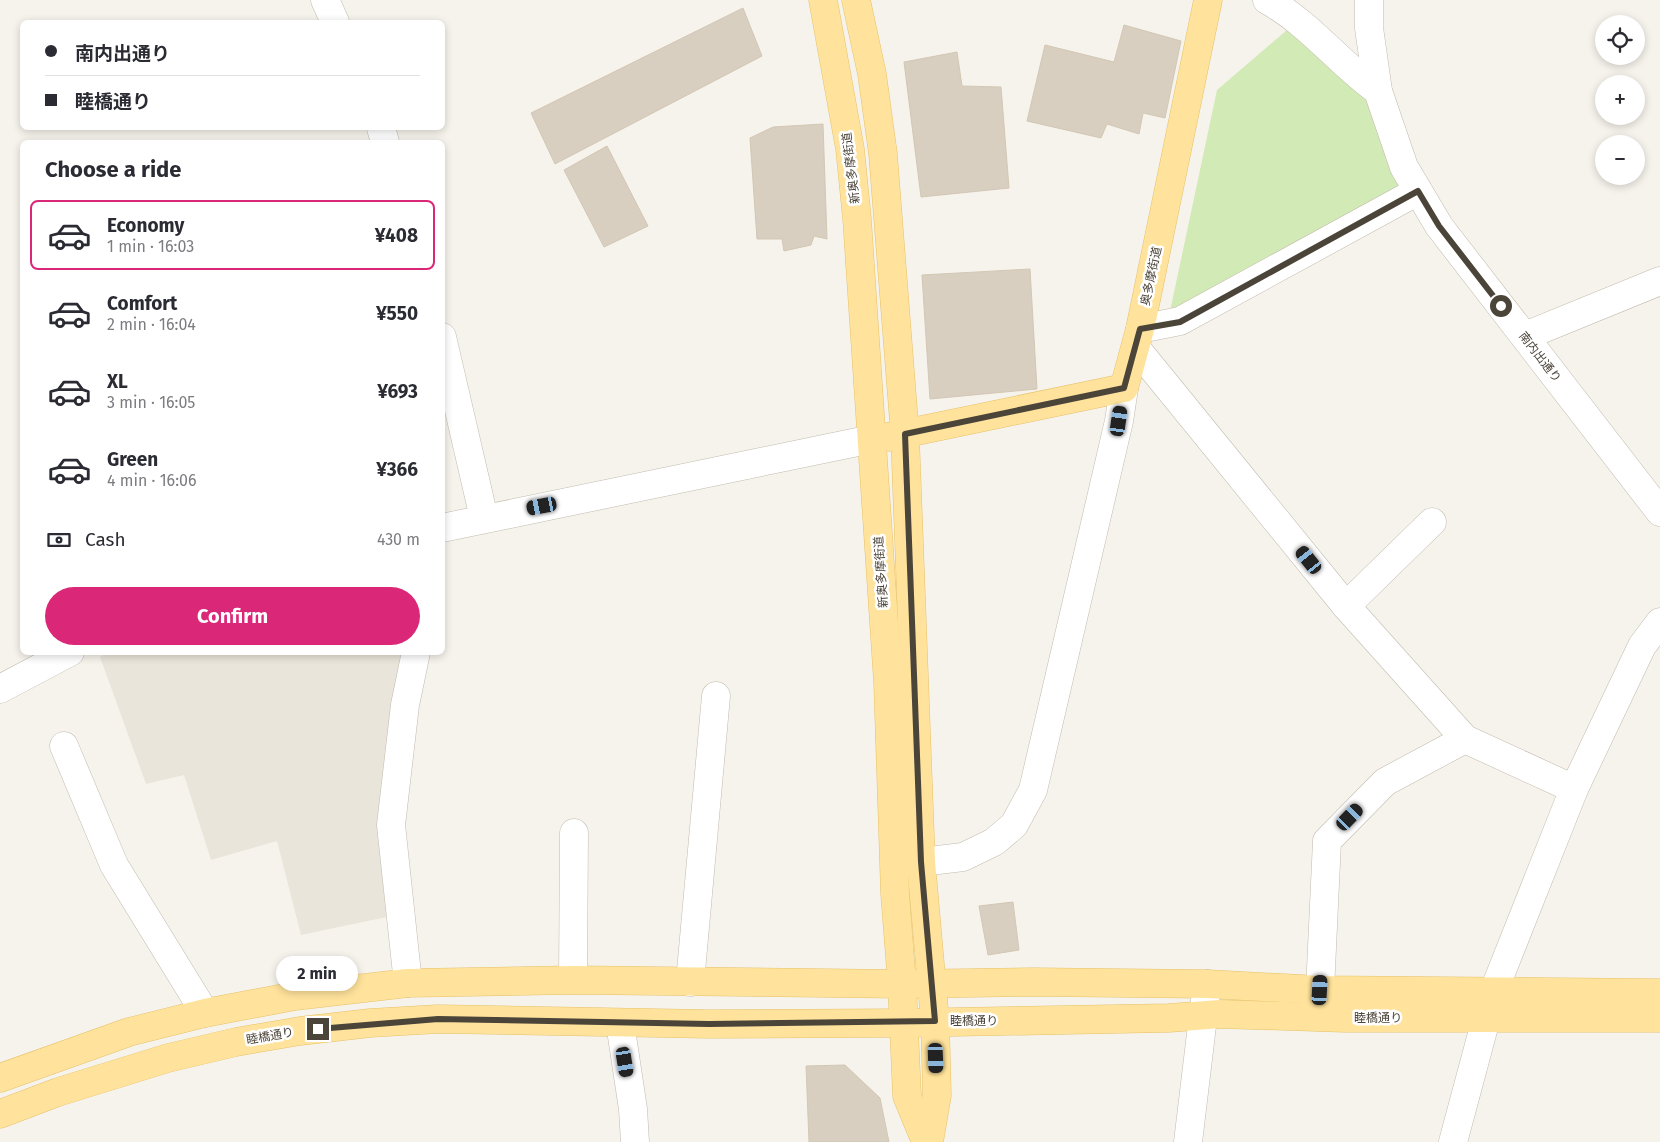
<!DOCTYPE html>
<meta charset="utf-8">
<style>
:root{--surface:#fff;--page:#f2f2f3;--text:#2b2b33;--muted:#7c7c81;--line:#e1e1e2;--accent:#db2777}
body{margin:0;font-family:"Fira Sans","Noto Sans JP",sans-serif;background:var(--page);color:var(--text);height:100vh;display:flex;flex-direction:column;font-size:19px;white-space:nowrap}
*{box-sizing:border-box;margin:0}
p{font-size:16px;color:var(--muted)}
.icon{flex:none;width:28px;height:28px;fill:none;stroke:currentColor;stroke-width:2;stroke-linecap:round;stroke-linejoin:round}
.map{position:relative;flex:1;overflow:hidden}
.side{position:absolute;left:20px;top:140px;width:425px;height:515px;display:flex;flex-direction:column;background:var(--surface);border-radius:8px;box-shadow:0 2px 8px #0003}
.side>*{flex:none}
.banner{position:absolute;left:20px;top:20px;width:425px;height:110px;border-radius:8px;box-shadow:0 2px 8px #0003;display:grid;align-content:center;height:110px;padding:0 25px;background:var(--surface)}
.fabs{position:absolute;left:1595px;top:15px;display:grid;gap:10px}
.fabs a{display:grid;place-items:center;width:50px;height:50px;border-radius:50%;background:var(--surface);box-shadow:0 2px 8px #0003;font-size:25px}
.end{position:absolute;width:22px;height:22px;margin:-11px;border:6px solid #4b4439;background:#fff;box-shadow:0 0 0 2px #fff}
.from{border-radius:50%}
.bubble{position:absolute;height:35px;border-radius:18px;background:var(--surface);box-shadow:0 2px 8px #0003;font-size:16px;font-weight:700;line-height:35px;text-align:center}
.car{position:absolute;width:15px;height:30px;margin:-15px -8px;border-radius:6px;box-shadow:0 0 4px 1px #0007;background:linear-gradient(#222 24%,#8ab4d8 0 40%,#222 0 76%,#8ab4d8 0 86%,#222 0)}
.banner b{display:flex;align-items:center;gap:18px;height:48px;font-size:19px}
.banner b+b{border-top:1px solid var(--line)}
.banner i{width:12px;height:12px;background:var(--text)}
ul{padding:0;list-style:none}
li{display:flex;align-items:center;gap:15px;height:70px;margin:0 10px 8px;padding:0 15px;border:2px solid transparent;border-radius:8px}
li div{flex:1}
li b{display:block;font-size:19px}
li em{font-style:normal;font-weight:700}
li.active{border-color:var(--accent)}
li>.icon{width:45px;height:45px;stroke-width:1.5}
h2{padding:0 25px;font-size:22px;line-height:60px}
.pay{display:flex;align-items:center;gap:12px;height:55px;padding:0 25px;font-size:19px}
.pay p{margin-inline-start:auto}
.cta{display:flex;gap:10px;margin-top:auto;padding:10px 25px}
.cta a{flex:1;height:58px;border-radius:30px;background:var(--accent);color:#fff;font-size:20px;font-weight:700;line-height:58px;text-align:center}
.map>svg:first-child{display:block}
.residential{fill:#eae5da}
.green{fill:#d2eab5}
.building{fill:#d8cfc1;stroke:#d3c7b4}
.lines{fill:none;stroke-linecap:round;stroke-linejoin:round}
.minor-casing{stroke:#c2bbae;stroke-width:29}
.major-casing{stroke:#e6c16a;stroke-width:29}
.minor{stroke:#fff;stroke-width:28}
.major{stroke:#ffe39c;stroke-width:28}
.route{stroke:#4b4439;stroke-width:6}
.labels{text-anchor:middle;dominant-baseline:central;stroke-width:5;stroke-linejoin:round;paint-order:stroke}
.street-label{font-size:12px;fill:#4b4439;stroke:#fff}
</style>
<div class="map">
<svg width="1660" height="1142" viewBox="0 0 1660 1142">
<rect width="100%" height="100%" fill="#f6f3ec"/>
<path class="residential" d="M109,652l303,1 -21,172 10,89 -100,21 -24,-94 -66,19 -27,-85 -38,9 -46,-127z"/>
<path class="green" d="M1295,23l79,80 32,85 -237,128 48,-226z"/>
<g class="building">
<path d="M743,8l19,48 -207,108 -24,-51z"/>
<path d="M1124,25l57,16 -16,77 -22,-5 -4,21 -32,-10 -6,14 -74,-17 18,-76 69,17z"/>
<path d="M957,52l5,34 39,1 8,101 -88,9 -17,-135z"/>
<path d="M823,124l4,115 -13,-3 -3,9 -27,6 -2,-12h-25l-7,-101 23,-11z"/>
<path d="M607,146l41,80 -44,21 -40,-77z"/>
<path d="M1030,269l7,120 -107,10 -8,-124z"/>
<path d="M1013,902l6,48 -31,5 -9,-49z"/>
<path d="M845,1065l35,33 9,44h-80l-3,-76z"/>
</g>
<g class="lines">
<g class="minor-casing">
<g id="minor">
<path d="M325,0l10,22"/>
<path d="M1267,0c42,23 72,63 111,91"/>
<path d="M1369,0v28l9,63 26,76 35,59 221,286"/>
<path d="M381,128l4,14"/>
<path d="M1140,329l40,-8 238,-130"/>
<path d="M1525,336l135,-55"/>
<path d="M442,337l42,181"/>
<path d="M1136,348l210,258 119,133 109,50"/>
<path d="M442,528l430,-89"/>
<path d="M1346,606l86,-84"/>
<path d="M0,689l70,-37"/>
<path d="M64,746l50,119 91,148"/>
<path d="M921,862l42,-5 31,-15 20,-17 19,-35 86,-369 5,-33"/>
<path d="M573,980l1,-147"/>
<path d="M690,982l26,-286"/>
<path d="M408,983l-17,-158 14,-120 11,-53"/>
<path d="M1320,990l7,-149 58,-59 80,-43"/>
<path d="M620,1023l13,86 2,33"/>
<path d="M1188,1142l19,-158"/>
<path d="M1453,1142l40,-149 81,-204 68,-143 18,-24"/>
</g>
</g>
<g class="major-casing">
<g id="major">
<path d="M823,0l27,149 7,70 31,464 7,211 7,90 5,112 19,46"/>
<path d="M856,0l16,74 11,80 22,281 16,427 14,159 2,74 -8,47"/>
<path d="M888,437l236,-49 16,-59 68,-329"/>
<path d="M0,1078l129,-46 76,-19 90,-17 113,-13 165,-3 329,4 130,-2 175,2 113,6 340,3"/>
<path d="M0,1114l58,-22 110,-34 68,-16 64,-11 70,-8 68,-4 271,5 194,-1 266,-5 51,-4 125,4h315"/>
</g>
</g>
<use href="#minor" class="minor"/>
<use href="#major" class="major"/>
</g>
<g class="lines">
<path class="route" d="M318,1029l120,-10 271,5 226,-3 -14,-159 -16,-428 219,-46 16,-59 40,-7 238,-131 21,35 62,80"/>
</g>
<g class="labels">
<g class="street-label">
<text transform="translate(851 168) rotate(-97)">新奥多摩街道</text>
<text transform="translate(1151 276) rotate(-78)">奥多摩街道</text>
<text transform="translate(1540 357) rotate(52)">南内出通り</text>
<text transform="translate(881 572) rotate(-94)">新奥多摩街道</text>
<text x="1378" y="1018">睦橋通り</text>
<text x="974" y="1021">睦橋通り</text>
<text transform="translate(270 1036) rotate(-10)">睦橋通り</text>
</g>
</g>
</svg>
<div class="fabs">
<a><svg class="icon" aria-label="locate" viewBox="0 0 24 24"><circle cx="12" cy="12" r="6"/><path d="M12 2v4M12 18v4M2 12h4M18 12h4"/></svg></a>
<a>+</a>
<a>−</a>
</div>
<i class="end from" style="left:1501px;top:306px"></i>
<i class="end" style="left:318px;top:1029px"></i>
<div class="bubble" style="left:276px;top:956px;width:82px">2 min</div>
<i class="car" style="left:1119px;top:421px;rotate:8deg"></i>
<i class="car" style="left:542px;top:506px;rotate:259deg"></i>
<i class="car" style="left:1309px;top:560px;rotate:321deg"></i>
<i class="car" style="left:1350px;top:817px;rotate:44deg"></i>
<i class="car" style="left:1320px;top:990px;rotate:3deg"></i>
<i class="car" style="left:936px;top:1058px;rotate:178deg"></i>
<i class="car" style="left:625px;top:1062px;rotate:171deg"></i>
<div class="banner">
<b><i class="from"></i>南内出通り</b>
<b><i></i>睦橋通り</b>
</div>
<section class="side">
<h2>Choose a ride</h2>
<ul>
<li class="active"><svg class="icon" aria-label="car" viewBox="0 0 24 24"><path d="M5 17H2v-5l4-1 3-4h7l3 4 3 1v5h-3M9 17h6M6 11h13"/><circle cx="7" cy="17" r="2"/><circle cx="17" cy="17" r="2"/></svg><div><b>Economy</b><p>1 min · 16:03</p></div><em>¥408</em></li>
<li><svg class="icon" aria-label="car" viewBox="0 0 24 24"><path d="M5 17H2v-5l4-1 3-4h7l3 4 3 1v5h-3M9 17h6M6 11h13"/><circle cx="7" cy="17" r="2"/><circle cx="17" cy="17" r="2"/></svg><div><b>Comfort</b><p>2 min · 16:04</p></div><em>¥550</em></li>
<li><svg class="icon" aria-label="car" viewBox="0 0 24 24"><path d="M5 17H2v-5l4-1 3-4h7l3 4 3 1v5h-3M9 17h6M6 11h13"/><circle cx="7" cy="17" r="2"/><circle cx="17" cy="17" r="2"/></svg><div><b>XL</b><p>3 min · 16:05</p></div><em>¥693</em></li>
<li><svg class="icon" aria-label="car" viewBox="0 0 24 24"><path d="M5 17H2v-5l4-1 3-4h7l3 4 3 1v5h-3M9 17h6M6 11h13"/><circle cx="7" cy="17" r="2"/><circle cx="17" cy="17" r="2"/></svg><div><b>Green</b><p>4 min · 16:06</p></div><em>¥366</em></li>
</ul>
<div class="pay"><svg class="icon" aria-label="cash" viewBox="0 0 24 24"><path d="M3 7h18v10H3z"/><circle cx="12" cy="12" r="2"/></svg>Cash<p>430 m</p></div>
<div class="cta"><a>Confirm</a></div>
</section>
</div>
